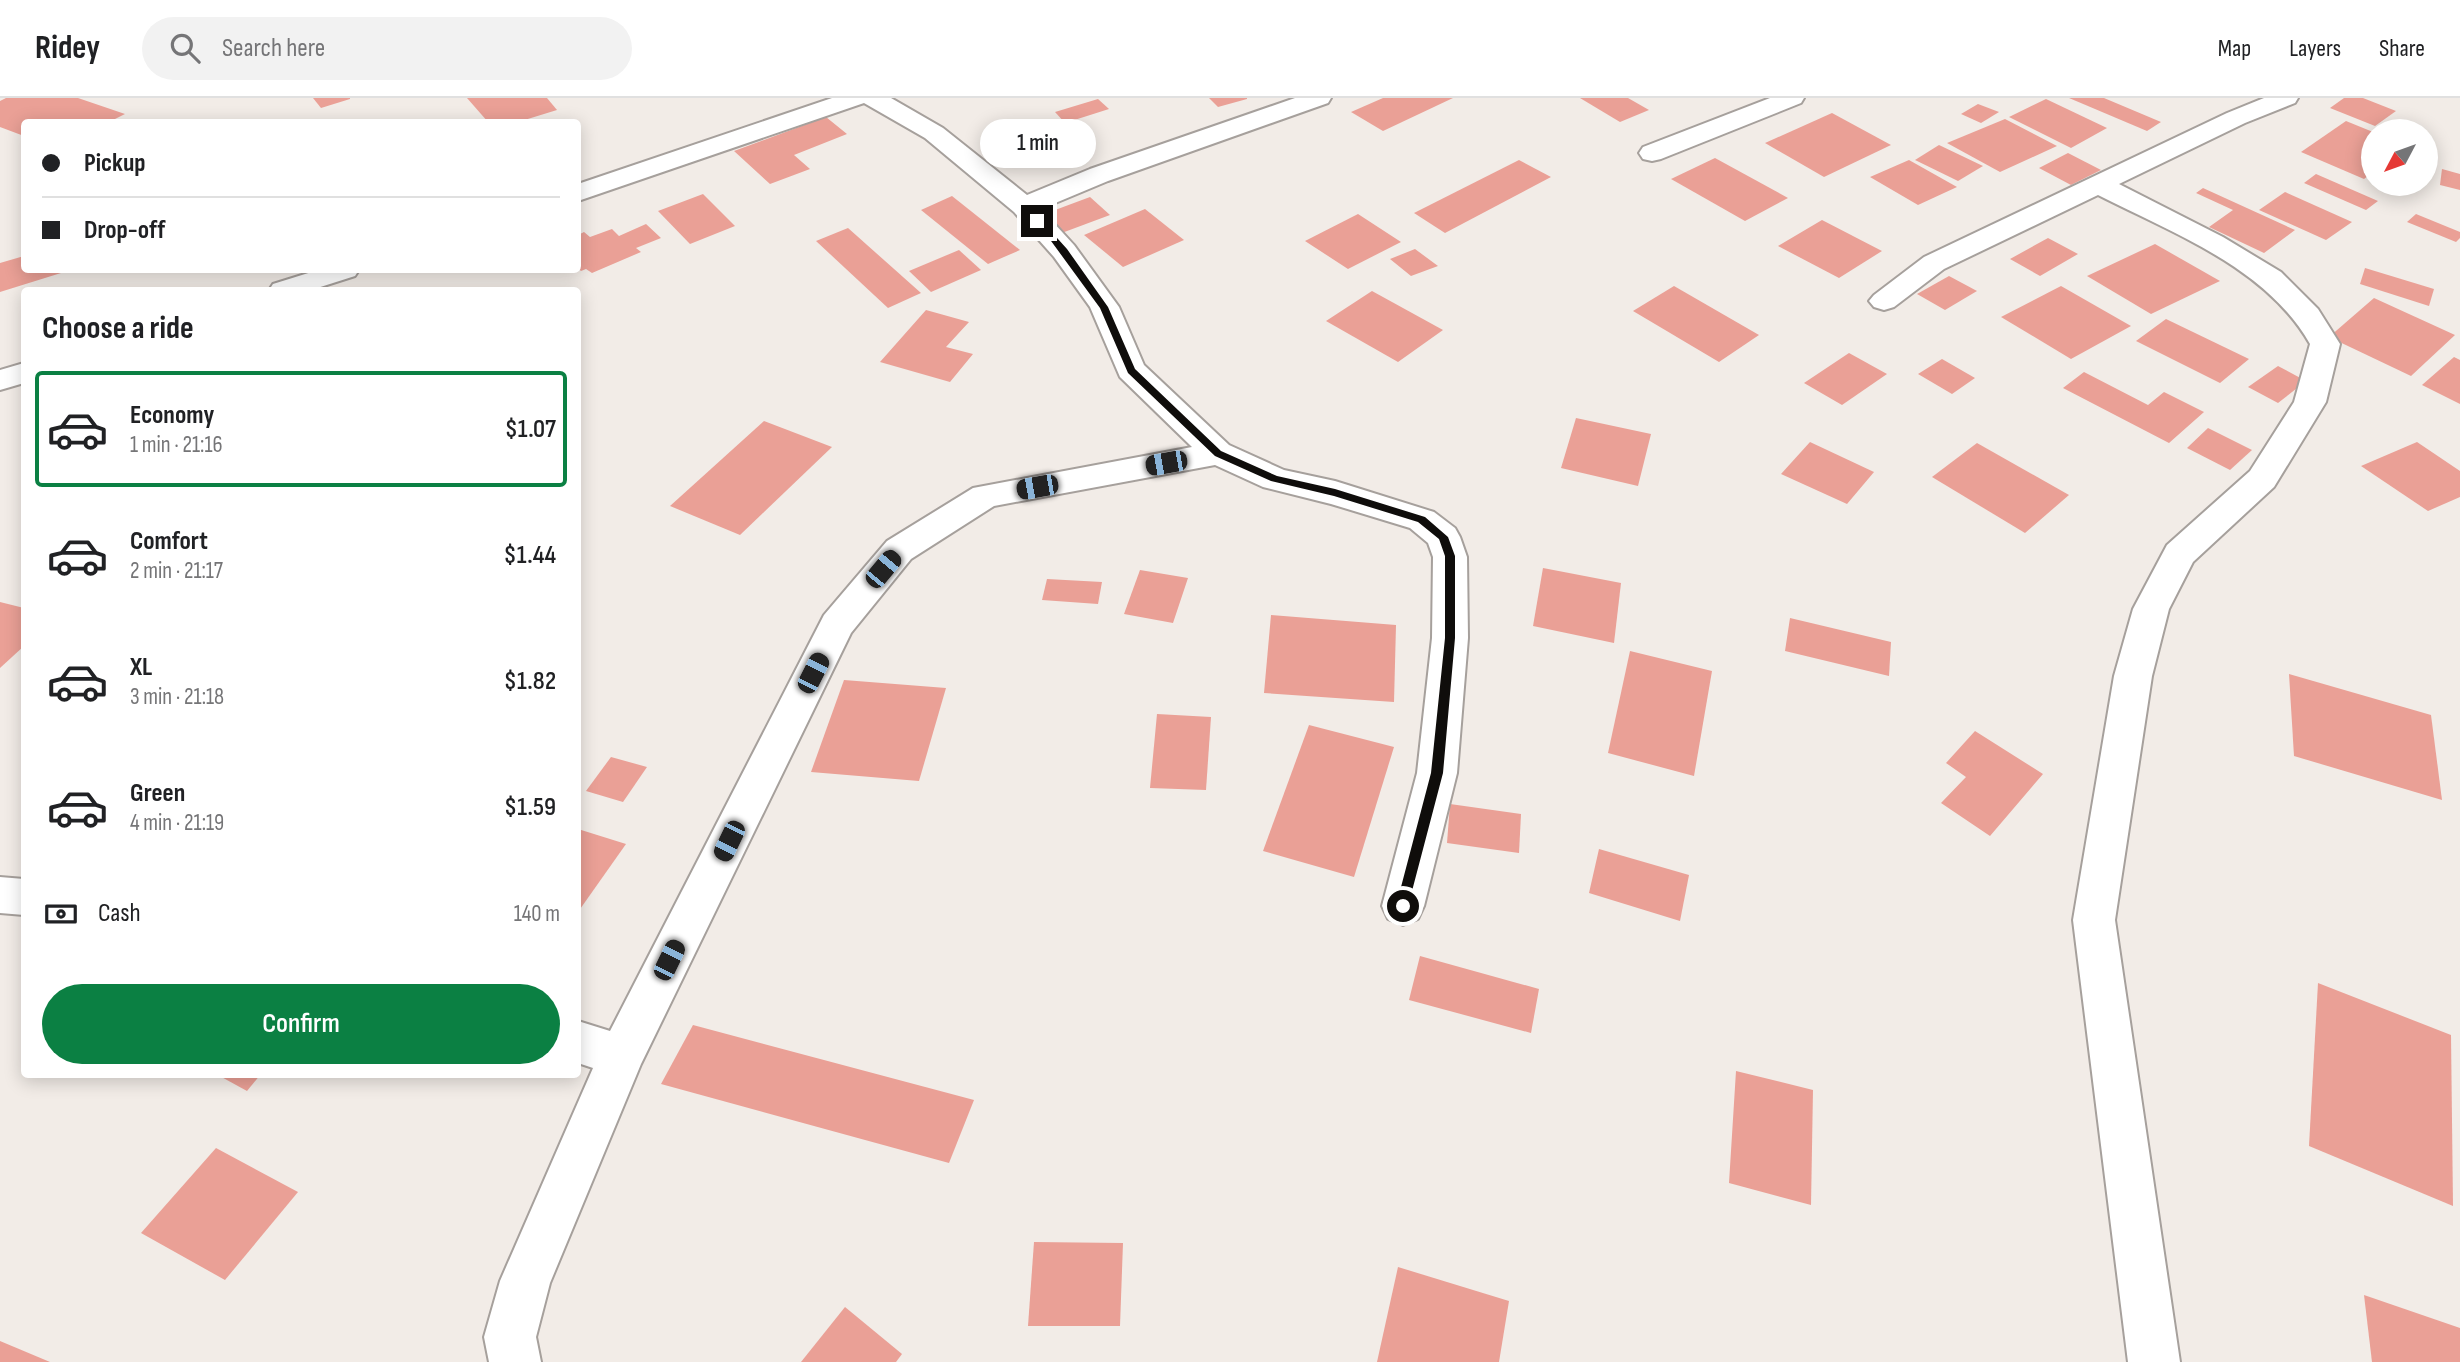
<!DOCTYPE html>
<meta charset="utf-8">
<style>
:root{--surface:#fff;--page:#f2f2f2;--text:#202124;--muted:#757577;--line:#e0e0e0;--accent:#0b8043}
body{margin:0;font-family:"Sofia Sans Condensed",sans-serif;background:var(--page);color:var(--text);height:100vh;display:flex;flex-direction:column;font-size:26px;white-space:nowrap}
*{box-sizing:border-box;margin:0}
p{font-size:23px;color:var(--muted)}
.icon{flex:none;width:38px;height:38px;fill:none;stroke:currentColor;stroke-width:2;stroke-linecap:round;stroke-linejoin:round}
.map{position:relative;flex:1;overflow:hidden}
.panel{position:absolute;left:21px;top:189px;width:560px;height:791px;display:flex;flex-direction:column;background:var(--surface);border-radius:7px;box-shadow:0 4px 18px #0003}
.panel>*{flex:none}
.top-card{position:absolute;left:21px;top:21px;width:560px;height:154px;border-radius:7px;box-shadow:0 4px 18px #0003;display:grid;align-content:center;height:154px;padding:0 21px;background:var(--surface)}
.needle{width:46px;rotate:229deg}
.fabs{position:absolute;left:2361px;top:21px;display:grid;gap:14px}
.fabs a{display:grid;place-items:center;width:77px;height:77px;border-radius:50%;background:var(--surface);box-shadow:0 4px 18px #0003;font-size:35px}
.end{position:absolute;width:32px;height:32px;margin:-16px;border:9px solid #0f0d0b;background:#fff;box-shadow:0 0 0 4px #fff}
.from{border-radius:50%}
.bubble{position:absolute;height:49px;border-radius:24px;background:var(--surface);box-shadow:0 4px 18px #0003;font-size:23px;font-weight:600;line-height:49px;text-align:center}
.car{position:absolute;width:21px;height:42px;margin:-21px -10px;border-radius:9px;box-shadow:0 0 5px 2px #0007;background:linear-gradient(#222 24%,#8ab4d8 0 40%,#222 0 76%,#8ab4d8 0 86%,#222 0)}
.top-card b{display:flex;align-items:center;gap:24px;height:66px;font-size:26px}
.top-card b+b{border-top:2px solid var(--line)}
.top-card i{width:18px;height:18px;background:var(--text)}
ul{padding:0;list-style:none}
li{display:flex;align-items:center;gap:21px;height:116px;margin:0 14px 10px;padding:0 7px;border:4px solid transparent;border-radius:7px}
li div{flex:1}
li b{display:block;font-size:26px}
li em{font-style:normal;font-weight:600}
li.active{border-color:var(--accent)}
li>.icon{width:63px;height:63px;stroke-width:1.5}
h2{padding:0 21px;font-size:32px;line-height:84px}
.pay{display:flex;align-items:center;gap:18px;height:77px;padding:0 21px;font-size:26px}
.pay p{margin-inline-start:auto}
.cta{display:flex;gap:14px;margin-top:auto;padding:14px 21px}
.cta a{flex:1;height:80px;border-radius:42px;background:var(--accent);color:#fff;font-size:28px;font-weight:600;line-height:80px;text-align:center}
header{display:flex;align-items:center;gap:42px;box-sizing:border-box;height:98px;padding:0 35px;background:var(--surface);border-bottom:2px solid var(--line)}
header strong{font-size:33px}
nav{display:flex;gap:38px;margin-inline-start:auto;font-size:24px}
.search{width:490px;height:63px;background:var(--page);display:flex;align-items:center;gap:18px;box-sizing:border-box;padding:0 24px;border-radius:38px;color:var(--muted);font-size:26px}
.map>svg:first-child{display:block}
.building{fill:#eaa096}
.lines{fill:none;stroke-linecap:round;stroke-linejoin:round}
.minor-casing{stroke:#a6a09c;stroke-width:4}
.minor{fill:#fff;fill-rule:evenodd}
.route{fill:#0f0d0b}
</style>
<header>
<strong>Ridey</strong>
<div class="search"><svg class="icon" aria-label="search" viewBox="0 0 24 24"><circle cx="10" cy="10" r="6"/><path d="M15 15l6 6"/></svg>Search here</div>
<nav><a>Map</a><a>Layers</a><a>Share</a></nav>
</header>
<div class="map">
<svg width="2460" height="1264" viewBox="0 0 2460 1264">
<rect width="100%" height="100%" fill="#f2ece7"/>
<g class="building">
<path d="M6,0h72l47,16 -16,8h-85v14l-24,-9v-26z"/>
<path d="M313,0h37v1l-29,9z"/>
<path d="M467,0h80l10,12 -39,12h-30z"/>
<path d="M1209,0h38v1l-29,8z"/>
<path d="M1383,0h70l-70,33 -32,-19z"/>
<path d="M1580,0h48l21,12 -29,12z"/>
<path d="M2069,0h35l57,24 -14,9z"/>
<path d="M2344,0h19l33,13 -21,15 -45,-18z"/>
<path d="M1098,1l11,10 -44,14 -10,-11z"/>
<path d="M2046,1l61,29 -36,20 -62,-31z"/>
<path d="M1978,6l21,8 -18,11 -20,-9z"/>
<path d="M1832,15l59,32 -67,32 -59,-34z"/>
<path d="M826,19l21,17 -53,21 16,14 -40,15 -36,-33z"/>
<path d="M2005,21l52,27 -57,26 -53,-29z"/>
<path d="M2346,23l27,11v40l-9,7 -63,-27z"/>
<path d="M1048,28l26,20 -41,15 -24,-19z"/>
<path d="M1939,47l44,21 -25,15 -43,-21z"/>
<path d="M2068,55l33,17 -30,15 -32,-17z"/>
<path d="M1715,60l73,40 -43,23 -74,-42z"/>
<path d="M1519,62l32,17 -106,56 -31,-20z"/>
<path d="M1909,62l48,27 -39,18 -48,-28z"/>
<path d="M2442,71l18,5v16l-20,-5z"/>
<path d="M2316,76l62,27 -12,9 -62,-27z"/>
<path d="M2203,90l92,42 -31,23 -55,-26 24,-17 -37,-17z"/>
<path d="M2285,94l67,30 -26,18 -67,-30z"/>
<path d="M703,96l32,32 -45,18 -32,-33z"/>
<path d="M952,98l68,54 -32,14 -67,-54z"/>
<path d="M1090,99l20,18 -51,19 -20,-18z"/>
<path d="M1145,111l39,31 -61,27 -39,-32z"/>
<path d="M1358,116l43,28 -53,27 -43,-28z"/>
<path d="M2416,116l44,18v6l-4,4 -49,-20z"/>
<path d="M1822,122l60,31 -43,27 -61,-32z"/>
<path d="M646,126l15,14 -25,10 5,4 -49,21 -6,-4 -5,2 -3,-3v-33l6,-3 6,5 22,-8 7,7z"/>
<path d="M848,130l73,65 -33,15 -72,-67z"/>
<path d="M2048,140l30,16 -38,22 -30,-17z"/>
<path d="M2155,146l65,37 -69,33 -64,-38z"/>
<path d="M1415,151l23,17 -27,10 -21,-17z"/>
<path d="M959,152l22,20 -50,22 -22,-21z"/>
<path d="M24,158v14h36l1,3 -61,19v-29z"/>
<path d="M2365,170l69,21 -5,17 -69,-22z"/>
<path d="M1949,178l28,15 -32,19 -28,-16z"/>
<path d="M1674,188l85,49 -40,27 -86,-51z"/>
<path d="M2061,188l70,40 -60,33 -70,-42z"/>
<path d="M1372,193l71,39 -45,32 -72,-41z"/>
<path d="M2374,200l81,37 -44,41 -82,-39z"/>
<path d="M926,212l43,12 -23,25 27,7 -23,28 -70,-20z"/>
<path d="M2166,221l83,40 -29,24 -84,-42z"/>
<path d="M1849,255l38,21 -45,31 -38,-22z"/>
<path d="M2454,259l6,3v44l-38,-19z"/>
<path d="M1942,261l33,19 -23,16 -34,-20z"/>
<path d="M2278,268l28,15 -28,22 -30,-16z"/>
<path d="M2084,274l64,33 16,-13 40,20 -35,31 -106,-55z"/>
<path d="M1576,320l75,16 -13,52 -77,-18z"/>
<path d="M764,323l68,26 -92,88 -70,-29z"/>
<path d="M2208,330l44,22 -22,20 -43,-22z"/>
<path d="M1810,344l64,30 -27,32 -66,-30z"/>
<path d="M2417,344l43,29v26l-32,14 -67,-45z"/>
<path d="M1977,345l92,52 -44,38 -93,-56z"/>
<path d="M1543,470l78,15 -7,60 -81,-17z"/>
<path d="M1140,472l48,8 -15,45 -49,-9z"/>
<path d="M1047,481l55,3 -4,22 -56,-4z"/>
<path d="M0,504l24,6v38l-24,22z"/>
<path d="M1271,517l125,10 -2,77 -130,-9z"/>
<path d="M1790,520l101,24 -2,34 -104,-25z"/>
<path d="M1630,553l82,20 -18,105 -86,-23z"/>
<path d="M2289,576l142,41 11,85 -148,-44z"/>
<path d="M844,582l102,8 -27,93 -108,-9z"/>
<path d="M1157,616l54,3 -5,73 -56,-2z"/>
<path d="M1309,627l85,22 -40,130 -91,-26z"/>
<path d="M1975,633l68,43 -53,62 -49,-33 25,-26 -20,-14z"/>
<path d="M611,659l36,10 -24,35 -37,-11z"/>
<path d="M1450,706l71,10 -2,39 -72,-10z"/>
<path d="M578,731l48,15 -48,68z"/>
<path d="M1599,751l90,26 -9,46 -91,-28z"/>
<path d="M1420,858l119,33 -8,44 -122,-33z"/>
<path d="M2318,885l133,52 2,171 -144,-60z"/>
<path d="M693,927l281,75 -25,63 -288,-79z"/>
<path d="M1736,973l77,19 -2,115 -82,-22z"/>
<path d="M216,976h45l-14,17z"/>
<path d="M216,1050l82,44 -73,88 -84,-47z"/>
<path d="M1034,1144l89,1 -3,83h-92z"/>
<path d="M1398,1169l111,34 -10,61h-122z"/>
<path d="M2364,1197l96,33v34h-88z"/>
<path d="M845,1209l57,47 -6,8h-95z"/>
<path d="M0,1243l50,21h-50z"/>
</g>
<g class="lines">
<g class="minor-casing">
<g id="minor">
<path d="M832,0h59l52,30 84,67 63,-26 205,-71h36l-3,5 -220,78 -67,28 33,36 45,62 25,58 85,80 55,25 51,11 99,31 21,16 5,9 7,20 1,81 -11,135 -33,133 -6,13 -15,6 -15,-6 -6,-13 35,-133 15,-135 1,-81 -5,-14 -18,-15 -79,-24 -68,-17 -48,-22 -221,41 -83,53 -60,74 -210,431 -91,219 -14,54 5,25h-52l-5,-25 16,-56 93,-213 -15,-5v-42l32,10 214,-416 63,-74 86,-53 219,-41 -72,-70 -30,-70 -36,-50 -40,-45 -89,-74 -61,-35 -286,98v-17z"/>
<path d="M1770,0h34l-3,5 -140,56 -9,2 -9,-2 -4,-6 4,-6z"/>
<path d="M2264,0h34l-3,5 -50,20 -126,61 104,53 58,35 37,37 22,35 -14,58 -52,85 -81,75 -24,47 -17,67 -37,244 65,442h-52l-55,-442 41,-244 19,-67 34,-64 83,-74 44,-69 16,-58c-44,-77 -136,-110 -212,-149l-154,74 -50,38 -10,3 -10,-3 -5,-6 5,-6 50,-38 303,-144z"/>
<path d="M318,172h41l-4,6 -44,14h-42l4,-6z"/>
<path d="M24,265v20l-24,7v-20z"/>
<path d="M0,779l24,2v36l-24,-2z"/>
</g>
</g>
<use href="#minor" class="minor"/>
</g>
<path class="route" d="M1035,121h5l27,30 41,58 27,62 86,82 56,25 58,13 90,28 23,20 7,19v82l-12,135 -36,137h-9l-2,-4 35,-133 14,-135v-82l-6,-17 -21,-17 -84,-26 -63,-15 -56,-25 -87,-83 -28,-65z"/>
</svg>
<div class="fabs">
<a><svg class="needle" viewBox="-14 -14 28 28"><path d="M0-13l5 13h-10z" fill="#e53935"/><path d="M0 13l5-13h-10z" fill="#757577"/></svg></a>
</div>
<i class="end from" style="left:1403px;top:808px"></i>
<i class="end" style="left:1037px;top:123px"></i>
<div class="bubble" style="left:980px;top:21px;width:116px">1 min</div>
<i class="car" style="left:1166px;top:365px;rotate:260deg"></i>
<i class="car" style="left:1037px;top:389px;rotate:260deg"></i>
<i class="car" style="left:883px;top:471px;rotate:40deg"></i>
<i class="car" style="left:813px;top:575px;rotate:27deg"></i>
<i class="car" style="left:729px;top:743px;rotate:206deg"></i>
<i class="car" style="left:669px;top:862px;rotate:26deg"></i>
<div class="top-card">
<b><i class="from"></i>Pickup</b>
<b><i></i>Drop-off</b>
</div>
<section class="panel">
<h2>Choose a ride</h2>
<ul>
<li class="active"><svg class="icon" aria-label="car" viewBox="0 0 24 24"><path d="M5 17H2v-5l4-1 3-4h7l3 4 3 1v5h-3M9 17h6M6 11h13"/><circle cx="7" cy="17" r="2"/><circle cx="17" cy="17" r="2"/></svg><div><b>Economy</b><p>1 min · 21:16</p></div><em>$1.07</em></li>
<li><svg class="icon" aria-label="car" viewBox="0 0 24 24"><path d="M5 17H2v-5l4-1 3-4h7l3 4 3 1v5h-3M9 17h6M6 11h13"/><circle cx="7" cy="17" r="2"/><circle cx="17" cy="17" r="2"/></svg><div><b>Comfort</b><p>2 min · 21:17</p></div><em>$1.44</em></li>
<li><svg class="icon" aria-label="car" viewBox="0 0 24 24"><path d="M5 17H2v-5l4-1 3-4h7l3 4 3 1v5h-3M9 17h6M6 11h13"/><circle cx="7" cy="17" r="2"/><circle cx="17" cy="17" r="2"/></svg><div><b>XL</b><p>3 min · 21:18</p></div><em>$1.82</em></li>
<li><svg class="icon" aria-label="car" viewBox="0 0 24 24"><path d="M5 17H2v-5l4-1 3-4h7l3 4 3 1v5h-3M9 17h6M6 11h13"/><circle cx="7" cy="17" r="2"/><circle cx="17" cy="17" r="2"/></svg><div><b>Green</b><p>4 min · 21:19</p></div><em>$1.59</em></li>
</ul>
<div class="pay"><svg class="icon" aria-label="cash" viewBox="0 0 24 24"><path d="M3 7h18v10H3z"/><circle cx="12" cy="12" r="2"/></svg>Cash<p>140 m</p></div>
<div class="cta"><a>Confirm</a></div>
</section>
</div>
